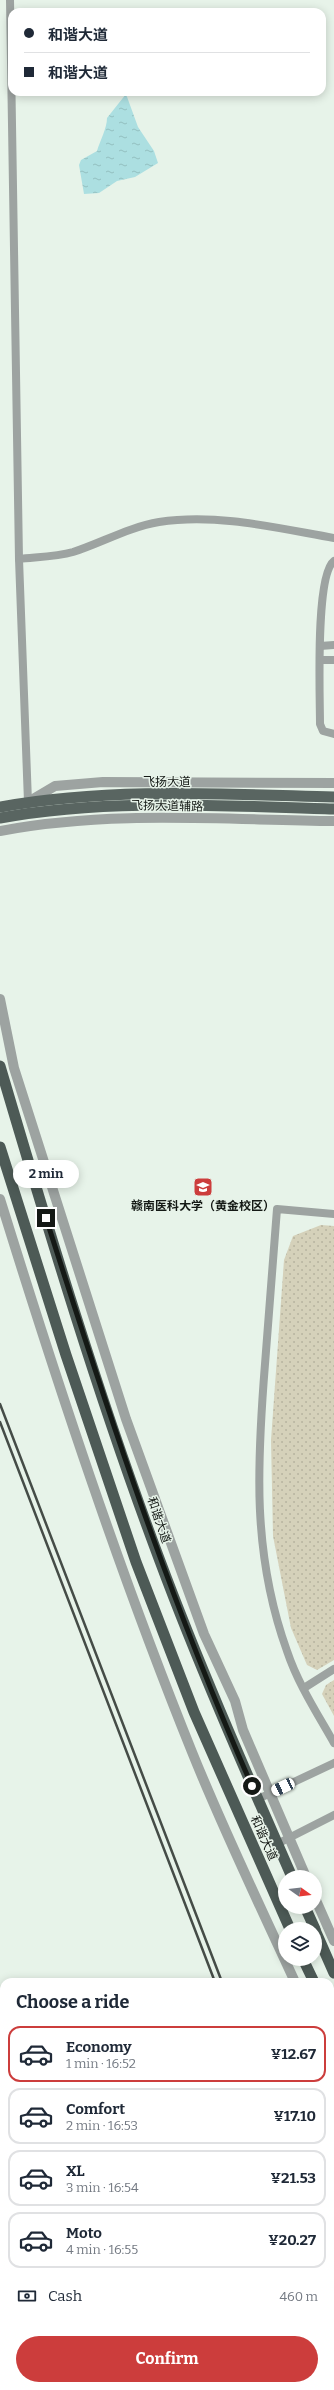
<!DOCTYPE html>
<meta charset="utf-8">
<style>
:root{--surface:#fff;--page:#f2f2f3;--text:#1f2937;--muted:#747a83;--line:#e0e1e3;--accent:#cc3d3c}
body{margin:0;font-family:Bitter,"Noto Sans SC",serif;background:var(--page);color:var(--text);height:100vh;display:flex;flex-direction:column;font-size:15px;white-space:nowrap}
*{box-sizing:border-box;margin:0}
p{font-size:13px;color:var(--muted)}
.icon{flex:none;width:22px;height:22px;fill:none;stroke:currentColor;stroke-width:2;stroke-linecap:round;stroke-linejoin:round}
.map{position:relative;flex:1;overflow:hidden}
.drawer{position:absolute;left:0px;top:1978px;width:334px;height:412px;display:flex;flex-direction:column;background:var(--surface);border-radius:12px 12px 0 0;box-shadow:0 2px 10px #0003}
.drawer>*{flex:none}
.hud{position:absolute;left:8px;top:8px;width:318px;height:88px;border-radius:12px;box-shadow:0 2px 10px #0003;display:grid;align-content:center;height:88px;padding:0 16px;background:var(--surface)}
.needle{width:26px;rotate:104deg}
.tools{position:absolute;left:278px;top:1870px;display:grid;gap:8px}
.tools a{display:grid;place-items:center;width:44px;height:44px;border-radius:50%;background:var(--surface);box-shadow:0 2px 10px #0003;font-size:20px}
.end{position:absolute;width:18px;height:18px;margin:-9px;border:5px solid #141915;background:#fff;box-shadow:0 0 0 2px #fff}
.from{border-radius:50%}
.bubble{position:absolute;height:28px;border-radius:14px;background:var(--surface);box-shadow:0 2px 10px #0003;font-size:13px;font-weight:700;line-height:28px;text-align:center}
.car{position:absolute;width:12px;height:24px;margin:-12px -6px;border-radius:5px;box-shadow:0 0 3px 1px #0007;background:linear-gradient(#fff 24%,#345 0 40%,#fff 0 76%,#345 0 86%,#fff 0)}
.hud b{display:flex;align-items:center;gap:14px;height:38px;font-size:15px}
.hud b+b{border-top:1px solid var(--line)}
.hud i{width:10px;height:10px;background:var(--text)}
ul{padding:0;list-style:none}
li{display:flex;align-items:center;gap:12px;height:56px;margin:0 8px 6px;padding:0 8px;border:2px solid var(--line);border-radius:12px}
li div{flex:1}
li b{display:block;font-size:15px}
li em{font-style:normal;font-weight:700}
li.active{border-color:var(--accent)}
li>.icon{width:36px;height:36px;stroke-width:1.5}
h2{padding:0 16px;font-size:18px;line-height:48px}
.pay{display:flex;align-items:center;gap:10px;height:44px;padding:0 16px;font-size:15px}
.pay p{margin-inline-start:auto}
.action{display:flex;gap:8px;margin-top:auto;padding:8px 16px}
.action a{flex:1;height:46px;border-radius:24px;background:var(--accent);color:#fff;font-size:16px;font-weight:700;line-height:46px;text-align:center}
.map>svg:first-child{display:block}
.green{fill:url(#green-dots)}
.water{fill:url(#water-ripples)}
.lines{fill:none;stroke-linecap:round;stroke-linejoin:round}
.stream{stroke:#acdfe1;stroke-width:2.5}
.minor{stroke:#9da3a1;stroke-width:8}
.tertiary{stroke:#9da3a1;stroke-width:10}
.primary{stroke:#596561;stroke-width:11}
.trunk{stroke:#4d5a56;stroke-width:11}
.rail{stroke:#454c47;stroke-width:2.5}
.route{stroke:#141915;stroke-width:5}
.labels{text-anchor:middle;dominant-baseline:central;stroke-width:3;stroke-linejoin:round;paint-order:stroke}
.street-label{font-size:12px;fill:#141915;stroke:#e7f3e9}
.poi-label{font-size:12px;font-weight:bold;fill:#141915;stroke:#e7f3e9}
</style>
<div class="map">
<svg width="334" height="2390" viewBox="0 0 334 2390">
<defs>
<pattern id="green-dots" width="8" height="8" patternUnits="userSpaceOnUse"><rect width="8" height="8" fill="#d5d1ba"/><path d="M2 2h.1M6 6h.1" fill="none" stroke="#b6b39f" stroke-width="1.8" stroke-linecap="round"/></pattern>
<pattern id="water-ripples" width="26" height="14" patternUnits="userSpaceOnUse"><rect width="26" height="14" fill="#acdfe1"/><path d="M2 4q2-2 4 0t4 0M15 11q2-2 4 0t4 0" fill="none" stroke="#93bfc0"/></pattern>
</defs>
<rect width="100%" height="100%" fill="#e7f3e9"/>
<g class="green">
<path d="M321,1225l13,1v434l-17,10 -10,-5 -16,-37 -18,-92 -2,-96 13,-180 9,-24z"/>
<path d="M334,1680v36l-12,-22 4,-9z"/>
</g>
<path class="water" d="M126,94l12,33 16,24 4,12 -23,14 -18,4 -18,12 -15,1 -5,-29 2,-5 16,-9c3,-10 10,-23 10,-33z"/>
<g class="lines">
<g class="stream">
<path d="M0,2198l3,7 1,33"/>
<path d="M130,2386l2,4"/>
</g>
<g class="minor">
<path d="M10,0l9,559 9,243"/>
<path d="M19,559c17,-2 37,-2 54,-7 28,-9 56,-25 86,-30 58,-9 118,6 175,16"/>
<path d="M334,561c-19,14 -14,135 -14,163l3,7 11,3"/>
<path d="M320,646l14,-1"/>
<path d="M320,660h14"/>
<path d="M334,1214l-57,-5c-4,52 -8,103 -12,155 -8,100 -13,190 22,287 11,33 30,62 47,92"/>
<path d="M304,1688l30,-19"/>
<path d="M258,1799l76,-36"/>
<path d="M277,1844l57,-29"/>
</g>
<g class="tertiary">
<path d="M28,802l27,-16 48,-4 231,1"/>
<path d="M0,831c110,-21 223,-11 334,-10"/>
<path d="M0,999l14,69 112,351 78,215 31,67 8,29 63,147"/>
<path d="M0,1199c58,187 119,372 192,553 31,77 68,154 103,230"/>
<path d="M315,1898l19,43"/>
<path d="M330,2065l4,7"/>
</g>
<g class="primary">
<path d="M0,807c109,-20 224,-13 334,-10"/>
<path d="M0,818c108,-20 225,-12 334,-9"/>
</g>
<g class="trunk">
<path d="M0,1066c49,166 99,333 160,495 40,107 86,211 132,316"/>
<path d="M0,1147l66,208 70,207 58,150 96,217"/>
<path d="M305,1907l10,22"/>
<path d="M315,1930l19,43"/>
<path d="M303,1959l11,23"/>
<path d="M330,2019l4,9"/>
</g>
<g class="rail">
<path d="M0,1404l222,578"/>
<path d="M0,1422l215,560"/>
<path d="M330,2263l4,10"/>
<path d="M330,2281l4,10"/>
</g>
</g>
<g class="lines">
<path class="route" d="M46,1218c61,192 124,383 206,568"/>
</g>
<defs>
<g id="university-square" transform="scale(1)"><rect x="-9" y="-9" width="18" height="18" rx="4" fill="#cc3d3c" stroke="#e7f3e9"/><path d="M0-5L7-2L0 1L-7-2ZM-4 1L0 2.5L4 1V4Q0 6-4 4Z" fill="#fff"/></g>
</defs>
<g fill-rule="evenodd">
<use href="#university-square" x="203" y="1187"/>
</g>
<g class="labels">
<g class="street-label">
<text x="167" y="782">飞扬大道</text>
<text transform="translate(167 806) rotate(1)">飞扬大道辅路</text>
<text transform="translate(159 1520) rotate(71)">和谐大道</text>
<text transform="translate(264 1838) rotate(66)">和谐大道</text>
</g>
<g class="poi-label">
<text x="203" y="1206">赣南医科大学（黄金校区）</text>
</g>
</g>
</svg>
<div class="tools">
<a><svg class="needle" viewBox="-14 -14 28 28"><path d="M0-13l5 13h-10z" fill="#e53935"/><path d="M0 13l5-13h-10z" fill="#747a83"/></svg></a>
<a><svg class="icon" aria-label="layers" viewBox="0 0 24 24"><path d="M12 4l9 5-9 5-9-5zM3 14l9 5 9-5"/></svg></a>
</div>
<i class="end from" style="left:252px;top:1786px"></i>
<i class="end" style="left:46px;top:1218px"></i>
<div class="bubble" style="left:13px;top:1160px;width:66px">2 min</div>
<i class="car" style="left:283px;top:1787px;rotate:245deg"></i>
<div class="hud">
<b><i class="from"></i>和谐大道</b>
<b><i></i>和谐大道</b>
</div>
<section class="drawer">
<h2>Choose a ride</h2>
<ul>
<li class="active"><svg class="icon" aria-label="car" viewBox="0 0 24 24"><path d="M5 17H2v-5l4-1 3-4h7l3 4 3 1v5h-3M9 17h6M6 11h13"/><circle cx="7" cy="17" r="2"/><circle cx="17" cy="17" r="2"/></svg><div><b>Economy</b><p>1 min · 16:52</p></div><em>¥12.67</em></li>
<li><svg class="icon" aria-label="car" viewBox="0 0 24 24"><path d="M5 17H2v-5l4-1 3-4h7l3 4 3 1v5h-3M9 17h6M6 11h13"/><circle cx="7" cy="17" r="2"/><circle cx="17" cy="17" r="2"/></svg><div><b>Comfort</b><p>2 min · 16:53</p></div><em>¥17.10</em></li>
<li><svg class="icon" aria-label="car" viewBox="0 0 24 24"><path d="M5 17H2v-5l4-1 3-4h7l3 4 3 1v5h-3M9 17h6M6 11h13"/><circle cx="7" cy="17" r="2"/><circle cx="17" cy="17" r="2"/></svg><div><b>XL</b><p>3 min · 16:54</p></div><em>¥21.53</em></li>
<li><svg class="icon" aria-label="car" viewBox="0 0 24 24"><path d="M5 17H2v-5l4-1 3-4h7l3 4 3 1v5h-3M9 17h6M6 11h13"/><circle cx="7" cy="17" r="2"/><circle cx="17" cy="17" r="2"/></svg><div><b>Moto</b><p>4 min · 16:55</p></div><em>¥20.27</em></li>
</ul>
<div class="pay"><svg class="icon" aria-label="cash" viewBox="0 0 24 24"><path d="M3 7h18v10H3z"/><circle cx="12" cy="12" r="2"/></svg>Cash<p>460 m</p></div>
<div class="action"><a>Confirm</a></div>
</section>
</div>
